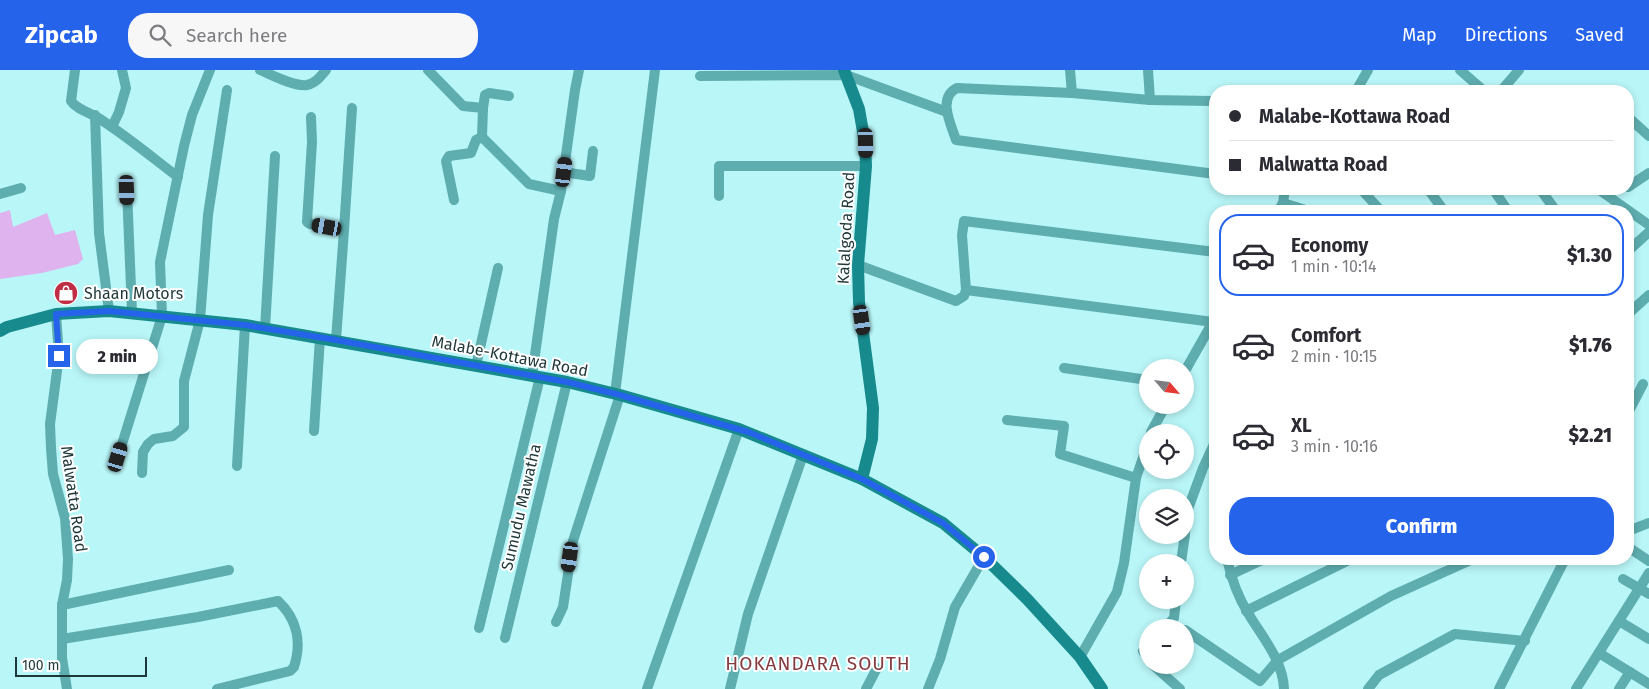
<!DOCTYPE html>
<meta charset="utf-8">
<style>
:root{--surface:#fff;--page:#f7f7f7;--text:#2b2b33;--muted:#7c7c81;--line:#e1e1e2;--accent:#2563eb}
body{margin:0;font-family:"Fira Sans",sans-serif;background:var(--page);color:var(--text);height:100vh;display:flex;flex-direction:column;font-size:19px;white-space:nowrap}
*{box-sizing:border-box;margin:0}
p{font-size:16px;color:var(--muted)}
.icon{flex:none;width:28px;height:28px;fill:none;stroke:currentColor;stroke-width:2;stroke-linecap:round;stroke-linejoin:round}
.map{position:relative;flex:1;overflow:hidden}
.panel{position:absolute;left:1209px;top:135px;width:425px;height:360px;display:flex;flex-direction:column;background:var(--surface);border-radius:20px;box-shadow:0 2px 8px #0003}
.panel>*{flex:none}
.banner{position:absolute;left:1209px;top:15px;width:425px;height:110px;border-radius:20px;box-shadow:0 2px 8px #0003;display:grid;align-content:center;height:110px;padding:0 20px;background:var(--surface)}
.needle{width:32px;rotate:118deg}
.controls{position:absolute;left:1139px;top:289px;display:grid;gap:10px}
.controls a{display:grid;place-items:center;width:55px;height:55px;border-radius:50%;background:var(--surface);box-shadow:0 2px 8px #0003;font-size:25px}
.scale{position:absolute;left:15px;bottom:12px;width:132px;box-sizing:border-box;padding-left:5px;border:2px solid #1e3738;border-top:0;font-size:14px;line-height:18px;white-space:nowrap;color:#1e3738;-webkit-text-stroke:4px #fff;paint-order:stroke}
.end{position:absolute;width:22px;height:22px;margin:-11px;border:6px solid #2563eb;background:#fff;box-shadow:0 0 0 2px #fff}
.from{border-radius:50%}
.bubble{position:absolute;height:35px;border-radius:18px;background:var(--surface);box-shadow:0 2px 8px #0003;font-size:16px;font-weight:800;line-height:35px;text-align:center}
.car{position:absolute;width:15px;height:30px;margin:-15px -8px;border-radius:6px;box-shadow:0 0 4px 1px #0007;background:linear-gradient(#222 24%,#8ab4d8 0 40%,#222 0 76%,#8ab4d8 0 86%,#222 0)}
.banner b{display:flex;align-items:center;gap:18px;height:48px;font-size:19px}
.banner b+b{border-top:1px solid var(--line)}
.banner i{width:12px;height:12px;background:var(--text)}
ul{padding:9px 0 0;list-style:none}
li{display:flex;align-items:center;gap:15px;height:82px;margin:0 10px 8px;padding:0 10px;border:2px solid transparent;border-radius:20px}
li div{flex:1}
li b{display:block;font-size:19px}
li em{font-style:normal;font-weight:800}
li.selected{border-color:var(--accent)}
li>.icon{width:45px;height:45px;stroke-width:1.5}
.button{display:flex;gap:10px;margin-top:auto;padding:10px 20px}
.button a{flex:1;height:58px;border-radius:20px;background:var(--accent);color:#fff;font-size:20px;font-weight:800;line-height:58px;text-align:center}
header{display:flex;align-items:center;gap:30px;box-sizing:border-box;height:70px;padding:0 25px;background:var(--accent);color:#fff}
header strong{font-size:24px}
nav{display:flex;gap:28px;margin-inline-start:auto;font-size:18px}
.search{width:350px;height:45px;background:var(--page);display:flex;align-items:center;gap:12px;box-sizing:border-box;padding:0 18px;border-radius:20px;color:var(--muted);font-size:19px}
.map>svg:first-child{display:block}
.green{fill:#dfb3ed}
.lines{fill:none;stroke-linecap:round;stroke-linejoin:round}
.street{stroke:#5eadaf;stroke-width:10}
.secondary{stroke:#178a8d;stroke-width:12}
.route{stroke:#2563eb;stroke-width:6}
.labels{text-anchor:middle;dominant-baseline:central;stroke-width:4;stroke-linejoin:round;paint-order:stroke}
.street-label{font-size:16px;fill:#1e3738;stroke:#fff}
.poi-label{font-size:16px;fill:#1e3738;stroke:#fff;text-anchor:start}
.quarter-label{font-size:19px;letter-spacing:1px;fill:#853c41;stroke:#fff}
</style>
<header>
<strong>Zipcab</strong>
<div class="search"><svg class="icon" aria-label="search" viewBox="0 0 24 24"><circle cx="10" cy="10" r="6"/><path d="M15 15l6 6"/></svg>Search here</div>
<nav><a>Map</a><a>Directions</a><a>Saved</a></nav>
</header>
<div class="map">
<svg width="1649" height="619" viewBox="0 0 1649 619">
<rect width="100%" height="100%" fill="#b9f6f8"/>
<path class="green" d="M10,140l3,17 34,-14 8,22 20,-5 8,29 -5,5 -36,9 -42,6v-66z"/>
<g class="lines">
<g class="street">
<path d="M75,0l-4,31c6,9 23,13 32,20 26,17 50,37 75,56"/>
<path d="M260,0c12,5 35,17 47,15 9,-2 14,-9 19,-15"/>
<path d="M428,0l35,36 20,2 -1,29 47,47 32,7"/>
<path d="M1070,0l2,23"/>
<path d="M1148,0l2,30"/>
<path d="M1460,0l24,21"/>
<path d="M700,6l146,-1 101,37"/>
<path d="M1356,21l12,-21"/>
<path d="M1501,21l18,-21"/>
<path d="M1593,21h3"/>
<path d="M1212,31l-62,-1 -78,-7 -115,-5c-20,10 -6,36 -1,52l259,34"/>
<path d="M483,38l2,-13 4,-2 20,3"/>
<path d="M95,45l4,118 10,78"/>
<path d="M311,47l1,25 -5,80 3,2 34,6 -8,110"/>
<path d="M1628,47l21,19"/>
<path d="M112,57l7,-15 7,-24 -4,-18"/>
<path d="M563,102l27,4 3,-25"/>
<path d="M1628,117l21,-14"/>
<path d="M1361,119l20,22"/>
<path d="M1428,119l16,22"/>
<path d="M1493,119l15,22"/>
<path d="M1540,119l16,22"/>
<path d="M1598,119l51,36"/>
<path d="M127,120l5,122"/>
<path d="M0,124l21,-6"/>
<path d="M719,126v-30h147"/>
<path d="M454,130l-8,-39 3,-5 22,-3 5,-13 6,-3"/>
<path d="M1283,133l26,8"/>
<path d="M1278,141l5,-8 2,-14"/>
<path d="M344,160l8,-122"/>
<path d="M1628,181l21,-19"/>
<path d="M858,195l98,36 8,-5 2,-6 -4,-55 2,-14 251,31"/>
<path d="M966,220l247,32"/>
<path d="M56,244l3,42 -9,68 1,24 2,26 12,44 3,41 -1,21 -5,25v53l5,31"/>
<path d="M1628,244l21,-19"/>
<path d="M265,259l10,-173"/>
<path d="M476,296l22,-98"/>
<path d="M1064,298l84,12"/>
<path d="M1185,301l30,-53"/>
<path d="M532,306l22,-157 7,-28 14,-101 4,-20"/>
<path d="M615,324l40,-324"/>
<path d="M1628,343l15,-29"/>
<path d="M1007,350l57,6 -4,28 76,24"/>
<path d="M314,361l6,-93"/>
<path d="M1151,362l15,-27"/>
<path d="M118,387l44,-141 -2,-54 24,-116 8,-31 18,-45"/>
<path d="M237,396l8,-141"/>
<path d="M142,403l1,-21 5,-8 6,-5 19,-3 11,-9v-46l16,-61 8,-105 19,-125"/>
<path d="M1628,461l21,-8"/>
<path d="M1185,463l3,-24 15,-41 12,-26"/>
<path d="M1628,477l21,14"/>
<path d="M1227,489c4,18 11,38 21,54 14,24 35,47 36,76"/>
<path d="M1181,492l4,-27"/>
<path d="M1230,505l34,-16"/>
<path d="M1623,509l26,15"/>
<path d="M62,535l167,-35"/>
<path d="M1246,541l105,-52"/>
<path d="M1619,551l30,18"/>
<path d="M556,552l7,-15 10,-66 47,-146"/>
<path d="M479,558l61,-251"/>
<path d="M1165,558l9,-10 2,-18"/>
<path d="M1185,560l75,51 18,-21 113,-64 82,-37"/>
<path d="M505,568l62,-256"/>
<path d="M62,569l136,-22 80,-16c19,18 24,41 16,66l-4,4 -73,18"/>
<path d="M1148,576l-5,5 5,7"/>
<path d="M1599,583l50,31"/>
<path d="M1080,587l37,-65 7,-29 12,-85 12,-35"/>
<path d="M1153,595l27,24"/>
<path d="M647,619l92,-260"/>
<path d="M730,619l18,-75 55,-159"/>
<path d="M866,619l11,-21"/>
<path d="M928,619l12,-30 15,-52 29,-50"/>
<path d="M1368,619l11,-14 76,-41 70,7"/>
<path d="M1499,619l66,-130"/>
<path d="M1576,619l73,-116"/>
<path d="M1619,619l11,-17"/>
</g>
<g class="secondary">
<path d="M844,0l15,39 6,34 1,23 -8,99 1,37 14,106 -1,31 -10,40"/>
<path d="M0,261l7,-4 49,-13 53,-3 136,14 322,57 53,13 119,34 123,50 81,44 41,34 43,42 53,58 22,32"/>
</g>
</g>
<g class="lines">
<path class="route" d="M59,286l-3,-42 53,-3 136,14 91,15 231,42 53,13 128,37 114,47 81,44 41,34"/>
</g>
<defs>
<g id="shop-disc" transform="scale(1.25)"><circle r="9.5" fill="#bf2e44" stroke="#fff"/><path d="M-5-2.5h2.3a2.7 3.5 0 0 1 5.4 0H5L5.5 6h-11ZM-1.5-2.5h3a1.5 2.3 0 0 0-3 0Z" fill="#fff"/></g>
</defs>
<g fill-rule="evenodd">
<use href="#shop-disc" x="66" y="223"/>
</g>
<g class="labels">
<g class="street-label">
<text transform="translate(846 158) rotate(-87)">Kalalgoda Road</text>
<text transform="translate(510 286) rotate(11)">Malabe-Kottawa Road</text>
<text transform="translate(74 429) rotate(82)">Malwatta Road</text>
<text transform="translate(521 437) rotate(-77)">Sumudu Mawatha</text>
</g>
<g class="poi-label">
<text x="84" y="223">Shaan Motors</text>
</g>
<g class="quarter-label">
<text x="818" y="593">HOKANDARA SOUTH</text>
</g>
</g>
</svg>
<div class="controls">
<a><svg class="needle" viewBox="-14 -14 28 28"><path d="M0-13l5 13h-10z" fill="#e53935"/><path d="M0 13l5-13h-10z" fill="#7c7c81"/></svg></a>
<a><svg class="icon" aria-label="locate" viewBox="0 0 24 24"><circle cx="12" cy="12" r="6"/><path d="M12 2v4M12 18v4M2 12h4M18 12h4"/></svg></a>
<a><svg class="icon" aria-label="layers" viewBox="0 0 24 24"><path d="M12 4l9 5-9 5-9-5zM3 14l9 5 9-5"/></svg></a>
<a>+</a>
<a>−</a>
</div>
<div class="scale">100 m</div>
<i class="end from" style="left:984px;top:487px"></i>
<i class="end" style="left:59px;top:286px"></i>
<div class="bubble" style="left:76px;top:269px;width:82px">2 min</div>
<i class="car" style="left:866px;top:73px;rotate:179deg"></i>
<i class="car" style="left:564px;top:102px;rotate:7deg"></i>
<i class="car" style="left:127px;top:120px;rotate:178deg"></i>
<i class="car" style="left:327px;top:157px;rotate:280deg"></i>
<i class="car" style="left:862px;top:250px;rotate:172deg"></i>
<i class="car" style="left:118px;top:387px;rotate:17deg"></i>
<i class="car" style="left:570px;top:487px;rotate:188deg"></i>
<div class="banner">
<b><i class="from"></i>Malabe-Kottawa Road</b>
<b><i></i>Malwatta Road</b>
</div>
<section class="panel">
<ul>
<li class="selected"><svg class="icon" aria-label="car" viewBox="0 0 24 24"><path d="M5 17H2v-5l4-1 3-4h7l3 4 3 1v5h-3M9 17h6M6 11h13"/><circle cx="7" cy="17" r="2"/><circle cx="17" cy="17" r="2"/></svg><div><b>Economy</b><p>1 min · 10:14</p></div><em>$1.30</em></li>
<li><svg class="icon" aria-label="car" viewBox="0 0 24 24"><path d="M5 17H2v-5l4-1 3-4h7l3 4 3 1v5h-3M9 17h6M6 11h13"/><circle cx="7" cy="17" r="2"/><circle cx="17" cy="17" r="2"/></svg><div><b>Comfort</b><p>2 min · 10:15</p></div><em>$1.76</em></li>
<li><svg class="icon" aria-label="car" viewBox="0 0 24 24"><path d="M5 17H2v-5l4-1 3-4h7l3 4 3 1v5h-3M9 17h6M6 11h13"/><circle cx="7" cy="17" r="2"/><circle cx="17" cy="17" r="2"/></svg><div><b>XL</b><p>3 min · 10:16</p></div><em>$2.21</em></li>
</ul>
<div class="button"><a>Confirm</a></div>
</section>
</div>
